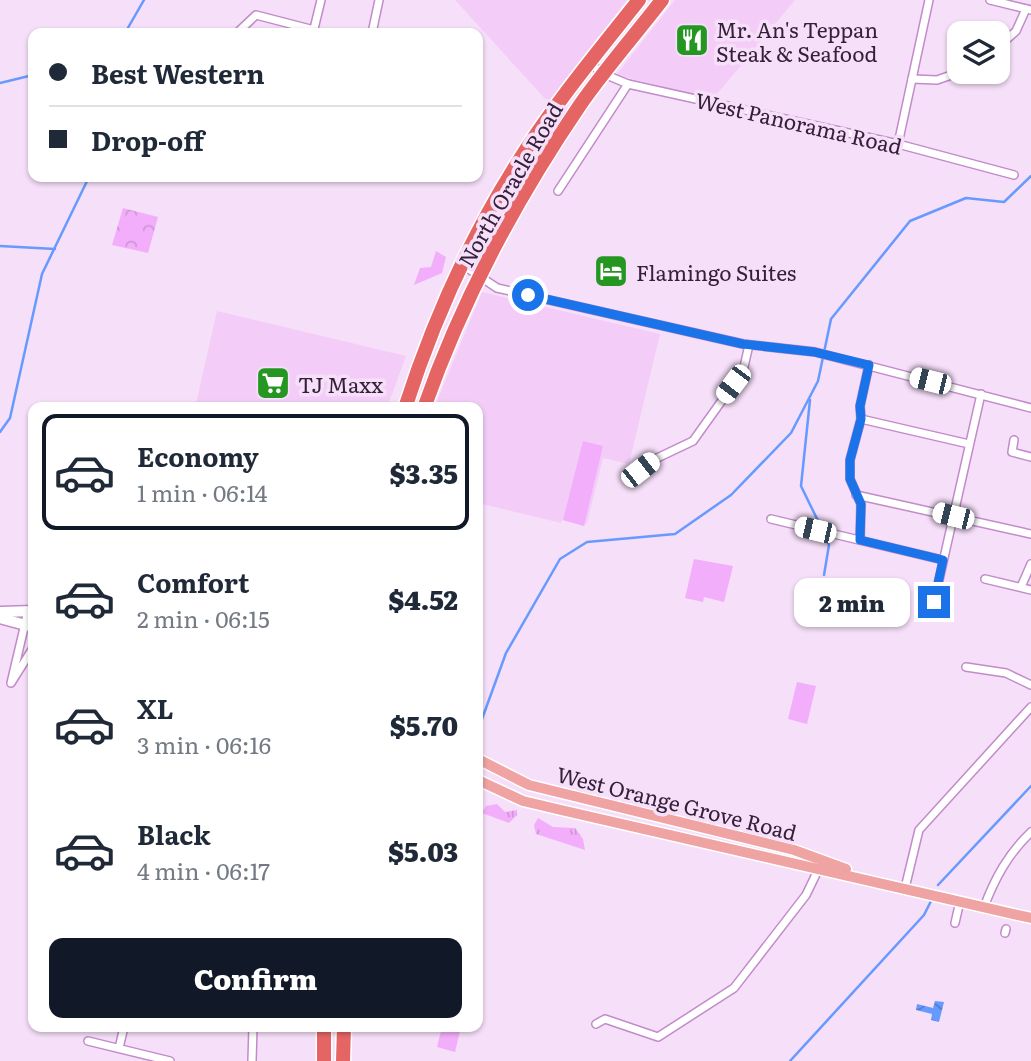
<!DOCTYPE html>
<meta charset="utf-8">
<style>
:root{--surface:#fff;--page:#f2f2f3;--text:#1f2937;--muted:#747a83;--line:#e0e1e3;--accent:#111827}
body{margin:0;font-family:Literata,serif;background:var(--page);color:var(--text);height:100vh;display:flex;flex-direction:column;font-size:26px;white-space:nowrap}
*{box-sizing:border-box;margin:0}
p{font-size:23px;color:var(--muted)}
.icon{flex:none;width:38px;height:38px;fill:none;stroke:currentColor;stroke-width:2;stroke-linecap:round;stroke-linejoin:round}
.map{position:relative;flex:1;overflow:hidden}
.sheet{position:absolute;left:28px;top:402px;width:455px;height:630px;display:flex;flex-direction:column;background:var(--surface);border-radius:14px;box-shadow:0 2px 5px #0004}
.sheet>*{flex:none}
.banner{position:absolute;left:28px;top:28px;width:455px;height:154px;border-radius:14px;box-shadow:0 2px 5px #0004;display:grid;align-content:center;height:154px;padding:0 21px;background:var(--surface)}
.tools{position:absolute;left:947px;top:21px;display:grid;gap:14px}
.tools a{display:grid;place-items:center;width:63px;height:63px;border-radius:14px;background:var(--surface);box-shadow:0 2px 5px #0004;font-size:35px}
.end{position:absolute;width:32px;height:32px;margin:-16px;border:9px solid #1a73e8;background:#fff;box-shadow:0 0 0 4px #fff}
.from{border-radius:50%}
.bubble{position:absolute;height:49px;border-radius:14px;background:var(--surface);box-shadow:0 2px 5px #0004;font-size:23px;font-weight:800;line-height:49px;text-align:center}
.car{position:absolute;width:21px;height:42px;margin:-21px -10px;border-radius:9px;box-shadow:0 0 5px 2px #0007;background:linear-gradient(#fff 24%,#345 0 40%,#fff 0 76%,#345 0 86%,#fff 0)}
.banner b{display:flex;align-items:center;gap:24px;height:66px;font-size:26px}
.banner b+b{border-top:2px solid var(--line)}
.banner i{width:18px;height:18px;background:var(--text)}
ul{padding:12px 0 0;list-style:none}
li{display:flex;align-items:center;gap:21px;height:116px;margin:0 14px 10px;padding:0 7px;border:4px solid transparent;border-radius:14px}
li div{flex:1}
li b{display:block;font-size:26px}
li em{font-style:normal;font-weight:800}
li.selected{border-color:var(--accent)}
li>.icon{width:63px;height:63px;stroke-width:1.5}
.cta{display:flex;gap:14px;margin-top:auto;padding:14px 21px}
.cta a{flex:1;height:80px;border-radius:14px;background:var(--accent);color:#fff;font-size:28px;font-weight:800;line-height:80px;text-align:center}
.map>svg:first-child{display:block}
.built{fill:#f3cdf8}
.grass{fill:url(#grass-tufts)}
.park{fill:url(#park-crowns)}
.garden{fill:#f2aefb}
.water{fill:url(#water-waves)}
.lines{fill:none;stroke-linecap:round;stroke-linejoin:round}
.stream{stroke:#679aff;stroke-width:2.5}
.street-casing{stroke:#c28bca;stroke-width:10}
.secondary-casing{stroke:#c28bca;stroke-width:13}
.primary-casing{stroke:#fff;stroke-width:13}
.highway-casing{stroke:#fff;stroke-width:17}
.street{stroke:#fff;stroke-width:7}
.secondary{stroke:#fff;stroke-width:10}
.primary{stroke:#efa3a2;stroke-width:10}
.highway{stroke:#e56564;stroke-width:14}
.route{stroke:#1a73e8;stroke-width:9}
.labels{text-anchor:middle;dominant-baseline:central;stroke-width:7;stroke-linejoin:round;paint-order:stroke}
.poi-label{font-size:21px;fill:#362039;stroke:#f6dff9;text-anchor:start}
.street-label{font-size:21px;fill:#362039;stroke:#f6dff9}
</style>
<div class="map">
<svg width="1031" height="1061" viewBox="0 0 1031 1061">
<defs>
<pattern id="grass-tufts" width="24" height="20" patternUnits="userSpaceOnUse" patternTransform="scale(1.75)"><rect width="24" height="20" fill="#f2aefb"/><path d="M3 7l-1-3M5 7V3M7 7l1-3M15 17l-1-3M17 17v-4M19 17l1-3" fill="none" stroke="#d095d8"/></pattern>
<pattern id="park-crowns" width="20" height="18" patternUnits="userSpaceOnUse" patternTransform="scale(1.75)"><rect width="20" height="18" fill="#f2aefb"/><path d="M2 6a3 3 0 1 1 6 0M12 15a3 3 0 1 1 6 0" fill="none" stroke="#d095d8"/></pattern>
<pattern id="water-waves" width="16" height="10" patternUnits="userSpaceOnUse" patternTransform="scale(1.75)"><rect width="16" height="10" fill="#679aff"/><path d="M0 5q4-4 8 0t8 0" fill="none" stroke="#567dcf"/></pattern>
</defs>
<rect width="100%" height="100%" fill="#f6dff9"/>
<g class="built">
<path d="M455,0h172l-79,102z"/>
<path d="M675,0h120l-82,99 -97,-24z"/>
<path d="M482,292l178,42 -31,130 -26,-6 -16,65 -3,3 -22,-6 -1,3 -83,-20v-95h-44z"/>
<path d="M217,311l189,45 -19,52h-192z"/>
</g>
<g class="grass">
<path d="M436,251l10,6 -4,16 -28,12 6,-17 11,-1z"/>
<path d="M497,804l8,8 12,-2v5l-8,8 -27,-10 4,-7z"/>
<path d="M538,818l15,9 22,1 8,11 2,11 -49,-16 -2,-9z"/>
</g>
<path class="park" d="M123,208l35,9 -10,36 -36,-8z"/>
<g class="garden">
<path d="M583,441l20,5 -19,80 -21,-6z"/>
<path d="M694,559l39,7 -9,36 -20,-5 -1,5 -18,-4z"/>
<path d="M797,682l19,4 -9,38 -19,-5z"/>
<path d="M442,1027h19l-6,25 -18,-5z"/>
</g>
<path class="water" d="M935,1001l9,1 -5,20 -8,-2 1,-6 -16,-4 1,-6 16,4z"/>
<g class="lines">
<g class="stream">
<path d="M125,33l19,-33"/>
<path d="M0,83l33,-8"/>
<path d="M0,246l55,3"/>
<path d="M810,400l-9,86 19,39"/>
<path d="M0,432l10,-14 32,-144 47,-97"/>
<path d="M824,575l5,-30 -3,-7"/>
<path d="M478,730l28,-77 54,-94 27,-17 88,-8 56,-39 60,-62 27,-52 13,-62 79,-98 56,-23 38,4 27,-26"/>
<path d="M938,885l93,-99"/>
<path d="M790,1061l134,-146 7,-14"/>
</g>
<g class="street-casing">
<g id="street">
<path d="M990,0l41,10"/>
<path d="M237,33l19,-18 58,15"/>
<path d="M313,33l8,-33"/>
<path d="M372,33l7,-33"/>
<path d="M998,47l18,-16 10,-22"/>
<path d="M589,63l15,11 24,10 270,60 116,31"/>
<path d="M912,79l25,1 23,-8"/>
<path d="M898,144l31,-144"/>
<path d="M558,191l70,-107"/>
<path d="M463,265l34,23 246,56 72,8 216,56"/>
<path d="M861,419l108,25"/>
<path d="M1014,440l-2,12 19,5"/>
<path d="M641,470l12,-10 40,-19 50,-70 6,-26"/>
<path d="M856,495l175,39"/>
<path d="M771,519l172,41"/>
<path d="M860,540l1,-36 -11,-25v-19l11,-41 -1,-13 9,-41"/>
<path d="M985,579l46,11"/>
<path d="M1021,587l10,-23"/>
<path d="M934,602l47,-208"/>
<path d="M28,611l-17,72 22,-35"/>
<path d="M966,667l40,6 25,12"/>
<path d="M905,888l14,-58 112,-123"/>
<path d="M984,907c11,-29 24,-53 47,-75"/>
<path d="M955,923l5,-22"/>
<path d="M1005,933l1,-4"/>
<path d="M596,1024l9,-5 53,18 76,-49 72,-93 14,-29"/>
<path d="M88,1041l82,20"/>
<path d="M119,1048l5,-21"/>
<path d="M252,1061l1,-34"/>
</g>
</g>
<g class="secondary-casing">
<g id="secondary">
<path d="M0,612l33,-1"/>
<path d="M0,618l33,9"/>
</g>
</g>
<g class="primary-casing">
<g id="primary">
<path d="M478,759l51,26 265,65 52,19"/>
<path d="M478,780l45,21 38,9 470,108"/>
</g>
</g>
<g class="highway-casing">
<g id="highway">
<path d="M405,408c27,-84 64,-167 110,-241 36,-59 81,-113 124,-167"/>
<path d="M424,408c38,-108 92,-209 156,-303 25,-36 55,-70 82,-105"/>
<path d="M324,1061v-34"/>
<path d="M343,1061l1,-34"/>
</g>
</g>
<use href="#street" class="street"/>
<use href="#secondary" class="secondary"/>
<use href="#primary" class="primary"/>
<use href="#highway" class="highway"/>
</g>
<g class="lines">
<path class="route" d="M528,295l215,49 72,8 54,13 -9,41 1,13 -11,41v19l11,25 -1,36 83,20 -9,42"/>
</g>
<defs>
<g id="restaurant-square" transform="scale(1.75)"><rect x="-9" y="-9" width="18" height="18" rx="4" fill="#259622" stroke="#f6dff9"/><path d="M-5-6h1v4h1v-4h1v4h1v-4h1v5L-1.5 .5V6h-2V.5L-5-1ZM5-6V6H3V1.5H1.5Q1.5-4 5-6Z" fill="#fff"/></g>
<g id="hotel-square" transform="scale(1.75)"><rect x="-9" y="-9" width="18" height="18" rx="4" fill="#259622" stroke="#f6dff9"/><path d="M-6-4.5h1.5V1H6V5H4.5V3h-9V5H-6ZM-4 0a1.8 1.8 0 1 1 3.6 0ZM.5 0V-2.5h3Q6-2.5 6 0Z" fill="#fff"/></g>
<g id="supermarket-square" transform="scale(1.75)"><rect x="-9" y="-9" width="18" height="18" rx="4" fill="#259622" stroke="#f6dff9"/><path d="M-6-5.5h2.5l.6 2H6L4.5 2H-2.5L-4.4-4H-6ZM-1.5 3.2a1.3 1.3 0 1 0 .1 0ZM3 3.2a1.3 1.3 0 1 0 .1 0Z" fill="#fff"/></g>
</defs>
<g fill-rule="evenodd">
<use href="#restaurant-square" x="692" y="40"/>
<use href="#hotel-square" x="611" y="271"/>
<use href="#supermarket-square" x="273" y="383"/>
</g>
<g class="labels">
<g class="poi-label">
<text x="716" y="28">Mr. An's Teppan<tspan x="716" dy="24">Steak &amp; Seafood</tspan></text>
<text x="636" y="271">Flamingo Suites</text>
<text x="298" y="383">TJ Maxx</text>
</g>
<g class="street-label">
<text transform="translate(799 122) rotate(13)">West Panorama Road</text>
<text transform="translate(509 184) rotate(-60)">North Oracle Road</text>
<text transform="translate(677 802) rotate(14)">West Orange Grove Road</text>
</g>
</g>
</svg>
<div class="tools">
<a><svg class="icon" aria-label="layers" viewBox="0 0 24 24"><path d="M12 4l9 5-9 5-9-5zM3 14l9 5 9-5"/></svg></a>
</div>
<i class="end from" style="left:528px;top:295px"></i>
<i class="end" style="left:934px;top:602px"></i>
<div class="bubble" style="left:794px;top:578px;width:116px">2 min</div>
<i class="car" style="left:930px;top:381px;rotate:284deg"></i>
<i class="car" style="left:733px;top:384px;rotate:217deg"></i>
<i class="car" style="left:640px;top:470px;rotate:52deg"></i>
<i class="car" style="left:953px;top:516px;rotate:284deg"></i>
<i class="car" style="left:815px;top:530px;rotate:283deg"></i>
<div class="banner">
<b><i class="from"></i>Best Western</b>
<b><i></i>Drop-off</b>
</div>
<section class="sheet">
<ul>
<li class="selected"><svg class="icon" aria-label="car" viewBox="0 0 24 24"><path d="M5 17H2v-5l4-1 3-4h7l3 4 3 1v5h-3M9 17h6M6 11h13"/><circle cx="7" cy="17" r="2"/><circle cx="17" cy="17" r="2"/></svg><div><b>Economy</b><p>1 min · 06:14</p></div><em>$3.35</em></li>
<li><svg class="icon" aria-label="car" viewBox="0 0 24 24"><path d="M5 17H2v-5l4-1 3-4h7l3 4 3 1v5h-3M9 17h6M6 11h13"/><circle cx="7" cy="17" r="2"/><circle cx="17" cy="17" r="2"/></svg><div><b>Comfort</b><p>2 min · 06:15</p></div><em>$4.52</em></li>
<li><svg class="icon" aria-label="car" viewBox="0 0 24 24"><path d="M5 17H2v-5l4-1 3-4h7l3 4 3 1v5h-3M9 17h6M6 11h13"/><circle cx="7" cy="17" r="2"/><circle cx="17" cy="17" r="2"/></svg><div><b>XL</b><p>3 min · 06:16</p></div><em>$5.70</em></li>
<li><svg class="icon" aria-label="car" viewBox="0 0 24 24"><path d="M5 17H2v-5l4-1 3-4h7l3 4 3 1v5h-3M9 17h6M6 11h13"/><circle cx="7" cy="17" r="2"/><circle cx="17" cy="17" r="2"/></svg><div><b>Black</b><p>4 min · 06:17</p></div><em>$5.03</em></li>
</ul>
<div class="cta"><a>Confirm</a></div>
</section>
</div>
